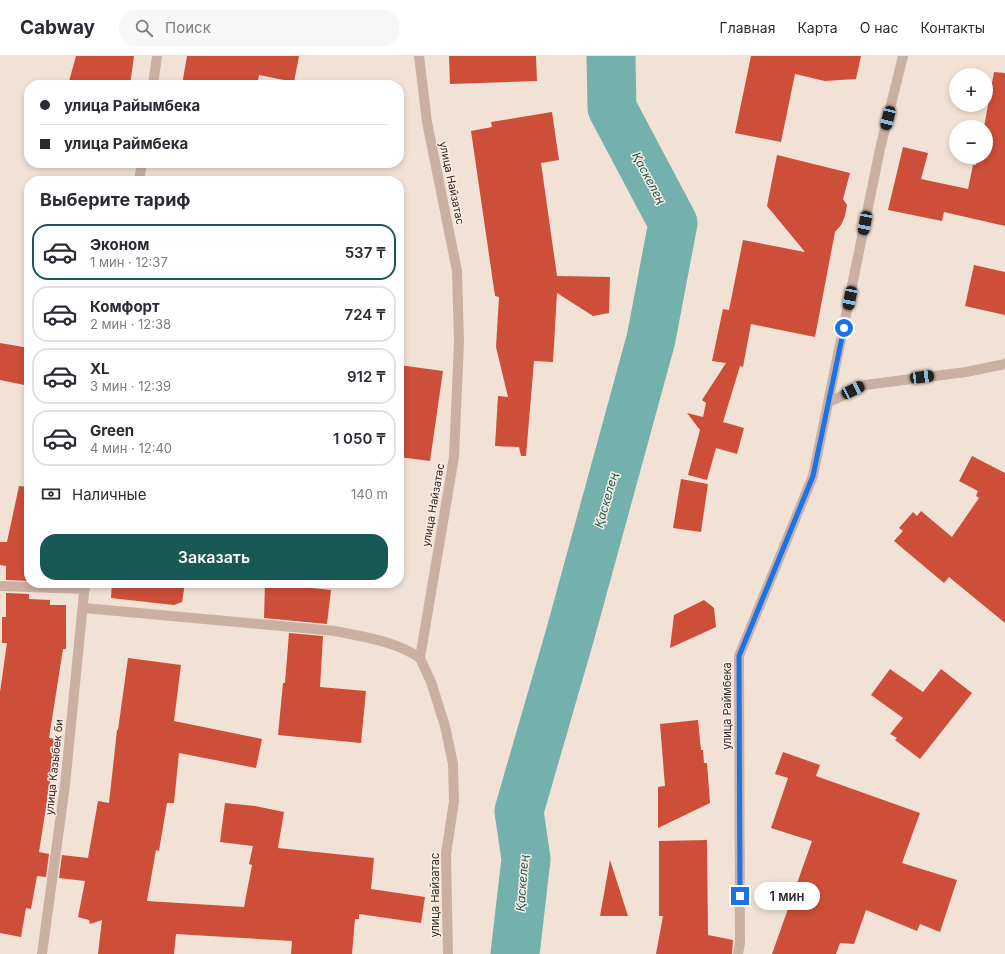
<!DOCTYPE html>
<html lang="ru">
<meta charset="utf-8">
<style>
:root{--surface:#fff;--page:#f7f7f7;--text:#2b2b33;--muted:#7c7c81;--line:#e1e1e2;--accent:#185856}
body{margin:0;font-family:Inter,sans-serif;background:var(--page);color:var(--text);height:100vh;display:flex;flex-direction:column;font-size:15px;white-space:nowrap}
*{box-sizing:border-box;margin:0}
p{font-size:13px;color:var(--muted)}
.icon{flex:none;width:22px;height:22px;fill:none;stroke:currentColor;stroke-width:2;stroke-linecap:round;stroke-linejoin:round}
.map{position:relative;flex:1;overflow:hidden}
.panel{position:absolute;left:24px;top:120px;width:380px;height:412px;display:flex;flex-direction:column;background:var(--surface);border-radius:16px;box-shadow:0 2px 6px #0003}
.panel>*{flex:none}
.hud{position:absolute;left:24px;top:24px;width:380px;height:88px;border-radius:16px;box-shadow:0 2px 6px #0003;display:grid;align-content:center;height:88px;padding:0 16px;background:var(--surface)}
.fabs{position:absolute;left:949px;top:12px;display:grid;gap:8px}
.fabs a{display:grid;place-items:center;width:44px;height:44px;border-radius:50%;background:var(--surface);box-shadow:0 2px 6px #0003;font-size:20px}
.end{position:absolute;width:18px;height:18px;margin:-9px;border:5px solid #1a73e8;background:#fff;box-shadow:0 0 0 2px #fff}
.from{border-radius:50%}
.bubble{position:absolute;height:28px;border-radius:14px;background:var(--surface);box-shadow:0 2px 6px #0003;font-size:13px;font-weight:600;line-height:28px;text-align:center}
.car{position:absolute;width:12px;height:24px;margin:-12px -6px;border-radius:5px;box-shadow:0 0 3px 1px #0007;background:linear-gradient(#222 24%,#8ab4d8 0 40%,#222 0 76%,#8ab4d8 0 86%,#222 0)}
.hud b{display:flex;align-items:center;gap:14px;height:38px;font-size:15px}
.hud b+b{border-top:1px solid var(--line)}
.hud i{width:10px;height:10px;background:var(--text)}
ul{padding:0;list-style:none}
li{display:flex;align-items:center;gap:12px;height:56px;margin:0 8px 6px;padding:0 8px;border:2px solid var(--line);border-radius:16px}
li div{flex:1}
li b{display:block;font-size:15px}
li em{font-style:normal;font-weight:600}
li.on{border-color:var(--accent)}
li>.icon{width:36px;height:36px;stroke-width:1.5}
h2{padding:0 16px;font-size:18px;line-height:48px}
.pay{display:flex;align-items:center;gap:10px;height:44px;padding:0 16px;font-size:15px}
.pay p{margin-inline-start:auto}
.action{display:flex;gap:8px;margin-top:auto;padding:8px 16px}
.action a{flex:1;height:46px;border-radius:16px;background:var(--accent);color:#fff;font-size:16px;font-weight:600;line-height:46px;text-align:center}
header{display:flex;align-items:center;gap:24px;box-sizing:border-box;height:56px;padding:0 20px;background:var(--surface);border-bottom:1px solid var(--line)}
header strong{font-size:19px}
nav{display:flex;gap:22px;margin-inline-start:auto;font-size:14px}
.search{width:280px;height:36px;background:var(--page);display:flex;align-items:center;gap:10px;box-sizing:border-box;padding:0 14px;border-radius:16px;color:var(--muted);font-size:15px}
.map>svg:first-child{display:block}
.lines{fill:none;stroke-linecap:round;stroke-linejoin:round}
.river{stroke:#74b1ad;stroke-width:49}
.building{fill:#cd4e39}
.minor{stroke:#cbb0a2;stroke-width:10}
.tertiary{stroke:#cbb0a2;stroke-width:10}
.route{stroke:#1a73e8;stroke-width:5}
.labels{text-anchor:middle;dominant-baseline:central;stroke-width:3;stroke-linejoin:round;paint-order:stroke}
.street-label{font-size:11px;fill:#352825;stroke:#faede2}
.water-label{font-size:12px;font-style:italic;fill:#185856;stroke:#faede2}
</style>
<header>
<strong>Cabway</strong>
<div class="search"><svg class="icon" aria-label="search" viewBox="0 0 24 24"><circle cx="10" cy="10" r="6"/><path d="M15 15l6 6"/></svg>Поиск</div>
<nav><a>Главная</a><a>Карта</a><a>О нас</a><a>Контакты</a></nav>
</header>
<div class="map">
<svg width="1005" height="898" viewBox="0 0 1005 898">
<rect width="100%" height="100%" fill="#f2e2d6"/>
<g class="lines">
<path class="river" d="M515,898l11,-95 -7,-48 51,-176 81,-296 22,-116 -61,-115 -1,-52"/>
</g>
<g class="building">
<path d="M76,0h58l-4,29h-62z"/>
<path d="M187,0h112l-5,26 -35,-7 -2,10h-75z"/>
<path d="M449,0h87l1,25 -87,3z"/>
<path d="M751,0h110l-5,23 -31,2 -30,-7 -14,68 -46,-9z"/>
<path d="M994,16l11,1v153l-61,-14 -2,9 -54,-11 15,-63 25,6 -7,26 47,10 5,-24h3l2,-8h8v-30h-2z"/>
<path d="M552,56l7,48 -18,3 16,113 53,1 -1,36 -16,3 -36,-23 -4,69 -19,-1 -8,95h-5l-2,-9 -24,-1 3,-50 10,1 -12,-50 3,-50 -4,-1 -24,-165 21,-4 -1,-5z"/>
<path d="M777,99l73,18 -7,26 4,6 -2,11 -4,9 -6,7 -20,105 -64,-13 -8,43 -3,-1 -17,56 21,6 -7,26 -21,-6 -9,32 -19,-5 12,-45 -13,-17 16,4 3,-14 -4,-3 24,-37 -14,-2 11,-52 6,1 14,-70 62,12 -38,-46z"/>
<path d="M974,209l31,7v43l-40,-9z"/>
<path d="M0,287l29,5v38l-29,-6z"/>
<path d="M399,309l44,6 -13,90 -31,-4z"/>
<path d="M972,400l33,17v150l-56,-46 -5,6 -50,-42 9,-10 -4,-3 14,-16 4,4 4,-5 31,26 27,-39 -3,-2 2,-5 -19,-10z"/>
<path d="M681,423l27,5 -7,48 -28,-4z"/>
<path d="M19,430l10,1v94l-23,-1v-14l-6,-1v-23h7z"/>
<path d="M112,527h73l-3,19 -8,3 -63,-7z"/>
<path d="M265,527h47v5l19,2 -4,34 -63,-6z"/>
<path d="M6,537l23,1v5l21,1v5h16v44h-3l-14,89 11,2 -4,23 -3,-1 -14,90 10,2 -3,23 -9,-1 -6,33 -5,-1 -5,29 -21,-4v-241l7,-49h-5v-26h4z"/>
<path d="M704,544l10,8 2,19 -46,21 4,-33z"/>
<path d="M289,577l34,3 -3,51 46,4 -5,52 -83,-8 5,-52h2z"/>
<path d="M128,602l53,7 -7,56 88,18 -6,29 -77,-15 -5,50h-7l-8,48 -3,-1 -9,51 97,6 8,-42 -3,-1 4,-18 -33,-4 5,-39 30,3 29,6 -6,36 96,10 -3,31 54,8 -4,26 -62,-9v5h-4l-3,35h-61l1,-13 -116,-7 -2,20h-76l4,-34 -12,4 -1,-4 -11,-3 7,-36 -26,-3 3,-23 26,3 10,-57 11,2 8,-73h1z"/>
<path d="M890,613l33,23 18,-23 31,24 -52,66 -25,-19 2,-2 -7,-4 13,-16 -32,-23z"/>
<path d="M698,664l3,30h2l1,13h3l3,40 -52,25v-41l7,-1 -5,-62z"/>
<path d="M783,696l37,13 -4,11 104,37 -18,50 55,17 -17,52 -20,-8 -3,7 -51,-21 -12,34 -14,-1 -4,11h-64l40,-113 -41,-13 17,-50 -13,-4z"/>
<path d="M707,784l1,95 25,5 -1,14h-76l7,-38h-4v-75z"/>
<path d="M610,804l18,56h-28z"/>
</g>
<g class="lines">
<g class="minor">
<path d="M419,0l8,66 30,149 2,71 -5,115 -34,201 11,24 14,44 8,38 1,37 -8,53 2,100"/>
<path d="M153,29l4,-29"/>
<path d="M139,125l3,-18"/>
<path d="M0,530l85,3"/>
<path d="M84,552l251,23c29,6 60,10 85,27"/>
<path d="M42,898l23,-169 20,-202"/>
</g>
<g class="tertiary">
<path d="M829,346l36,-17 101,-13 39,-8"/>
<path d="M738,898l2,-11 -1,-287 74,-180 67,-327 23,-93"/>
</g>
</g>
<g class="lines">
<path class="route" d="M740,840l-1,-240 74,-180 31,-148"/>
</g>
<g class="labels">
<g class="street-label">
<text transform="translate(452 127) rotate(78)">улица Найзатас</text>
<text transform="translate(433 449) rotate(-80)">улица Найзатас</text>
<text transform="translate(727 650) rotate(-90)">улица Раймбека</text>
<text transform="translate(54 711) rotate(-84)">улица Казыбек би</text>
<text transform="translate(435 839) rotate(-90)">улица Найзатас</text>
</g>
<g class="water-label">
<text transform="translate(649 122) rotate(62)">Қаскелең</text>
<text transform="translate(606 444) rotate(-74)">Қаскелең</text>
<text transform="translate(522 827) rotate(-86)">Қаскелең</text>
</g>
</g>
</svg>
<div class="fabs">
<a>+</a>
<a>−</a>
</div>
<i class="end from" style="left:844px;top:272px"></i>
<i class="end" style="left:740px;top:840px"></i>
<div class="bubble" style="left:754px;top:826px;width:66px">1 мин</div>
<i class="car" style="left:888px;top:62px;rotate:194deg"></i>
<i class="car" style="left:865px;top:167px;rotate:191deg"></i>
<i class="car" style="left:850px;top:242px;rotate:191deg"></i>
<i class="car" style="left:922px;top:321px;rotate:83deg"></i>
<i class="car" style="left:853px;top:334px;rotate:64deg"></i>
<div class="hud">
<b><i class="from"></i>улица Райымбека</b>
<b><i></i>улица Раймбека</b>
</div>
<section class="panel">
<h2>Выберите тариф</h2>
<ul>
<li class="on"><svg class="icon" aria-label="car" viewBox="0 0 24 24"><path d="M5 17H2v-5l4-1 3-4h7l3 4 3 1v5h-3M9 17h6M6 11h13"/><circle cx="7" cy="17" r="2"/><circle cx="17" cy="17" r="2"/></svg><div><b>Эконом</b><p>1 мин · 12:37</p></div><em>537 ₸</em></li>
<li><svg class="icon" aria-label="car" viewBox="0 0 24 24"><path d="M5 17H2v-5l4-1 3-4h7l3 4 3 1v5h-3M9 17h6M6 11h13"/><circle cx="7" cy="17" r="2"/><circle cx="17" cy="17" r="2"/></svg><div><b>Комфорт</b><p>2 мин · 12:38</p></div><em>724 ₸</em></li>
<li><svg class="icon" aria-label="car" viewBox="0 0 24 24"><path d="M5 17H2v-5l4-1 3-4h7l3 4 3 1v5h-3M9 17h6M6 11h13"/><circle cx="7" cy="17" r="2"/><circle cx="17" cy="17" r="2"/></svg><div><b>XL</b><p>3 мин · 12:39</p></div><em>912 ₸</em></li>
<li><svg class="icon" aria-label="car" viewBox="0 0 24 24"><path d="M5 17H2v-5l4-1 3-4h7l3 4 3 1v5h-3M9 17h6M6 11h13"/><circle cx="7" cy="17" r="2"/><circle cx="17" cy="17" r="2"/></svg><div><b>Green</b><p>4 мин · 12:40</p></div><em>1 050 ₸</em></li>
</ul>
<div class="pay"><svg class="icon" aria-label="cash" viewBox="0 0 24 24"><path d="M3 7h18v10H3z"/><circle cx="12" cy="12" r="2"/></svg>Наличные<p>140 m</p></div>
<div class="action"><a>Заказать</a></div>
</section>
</div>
